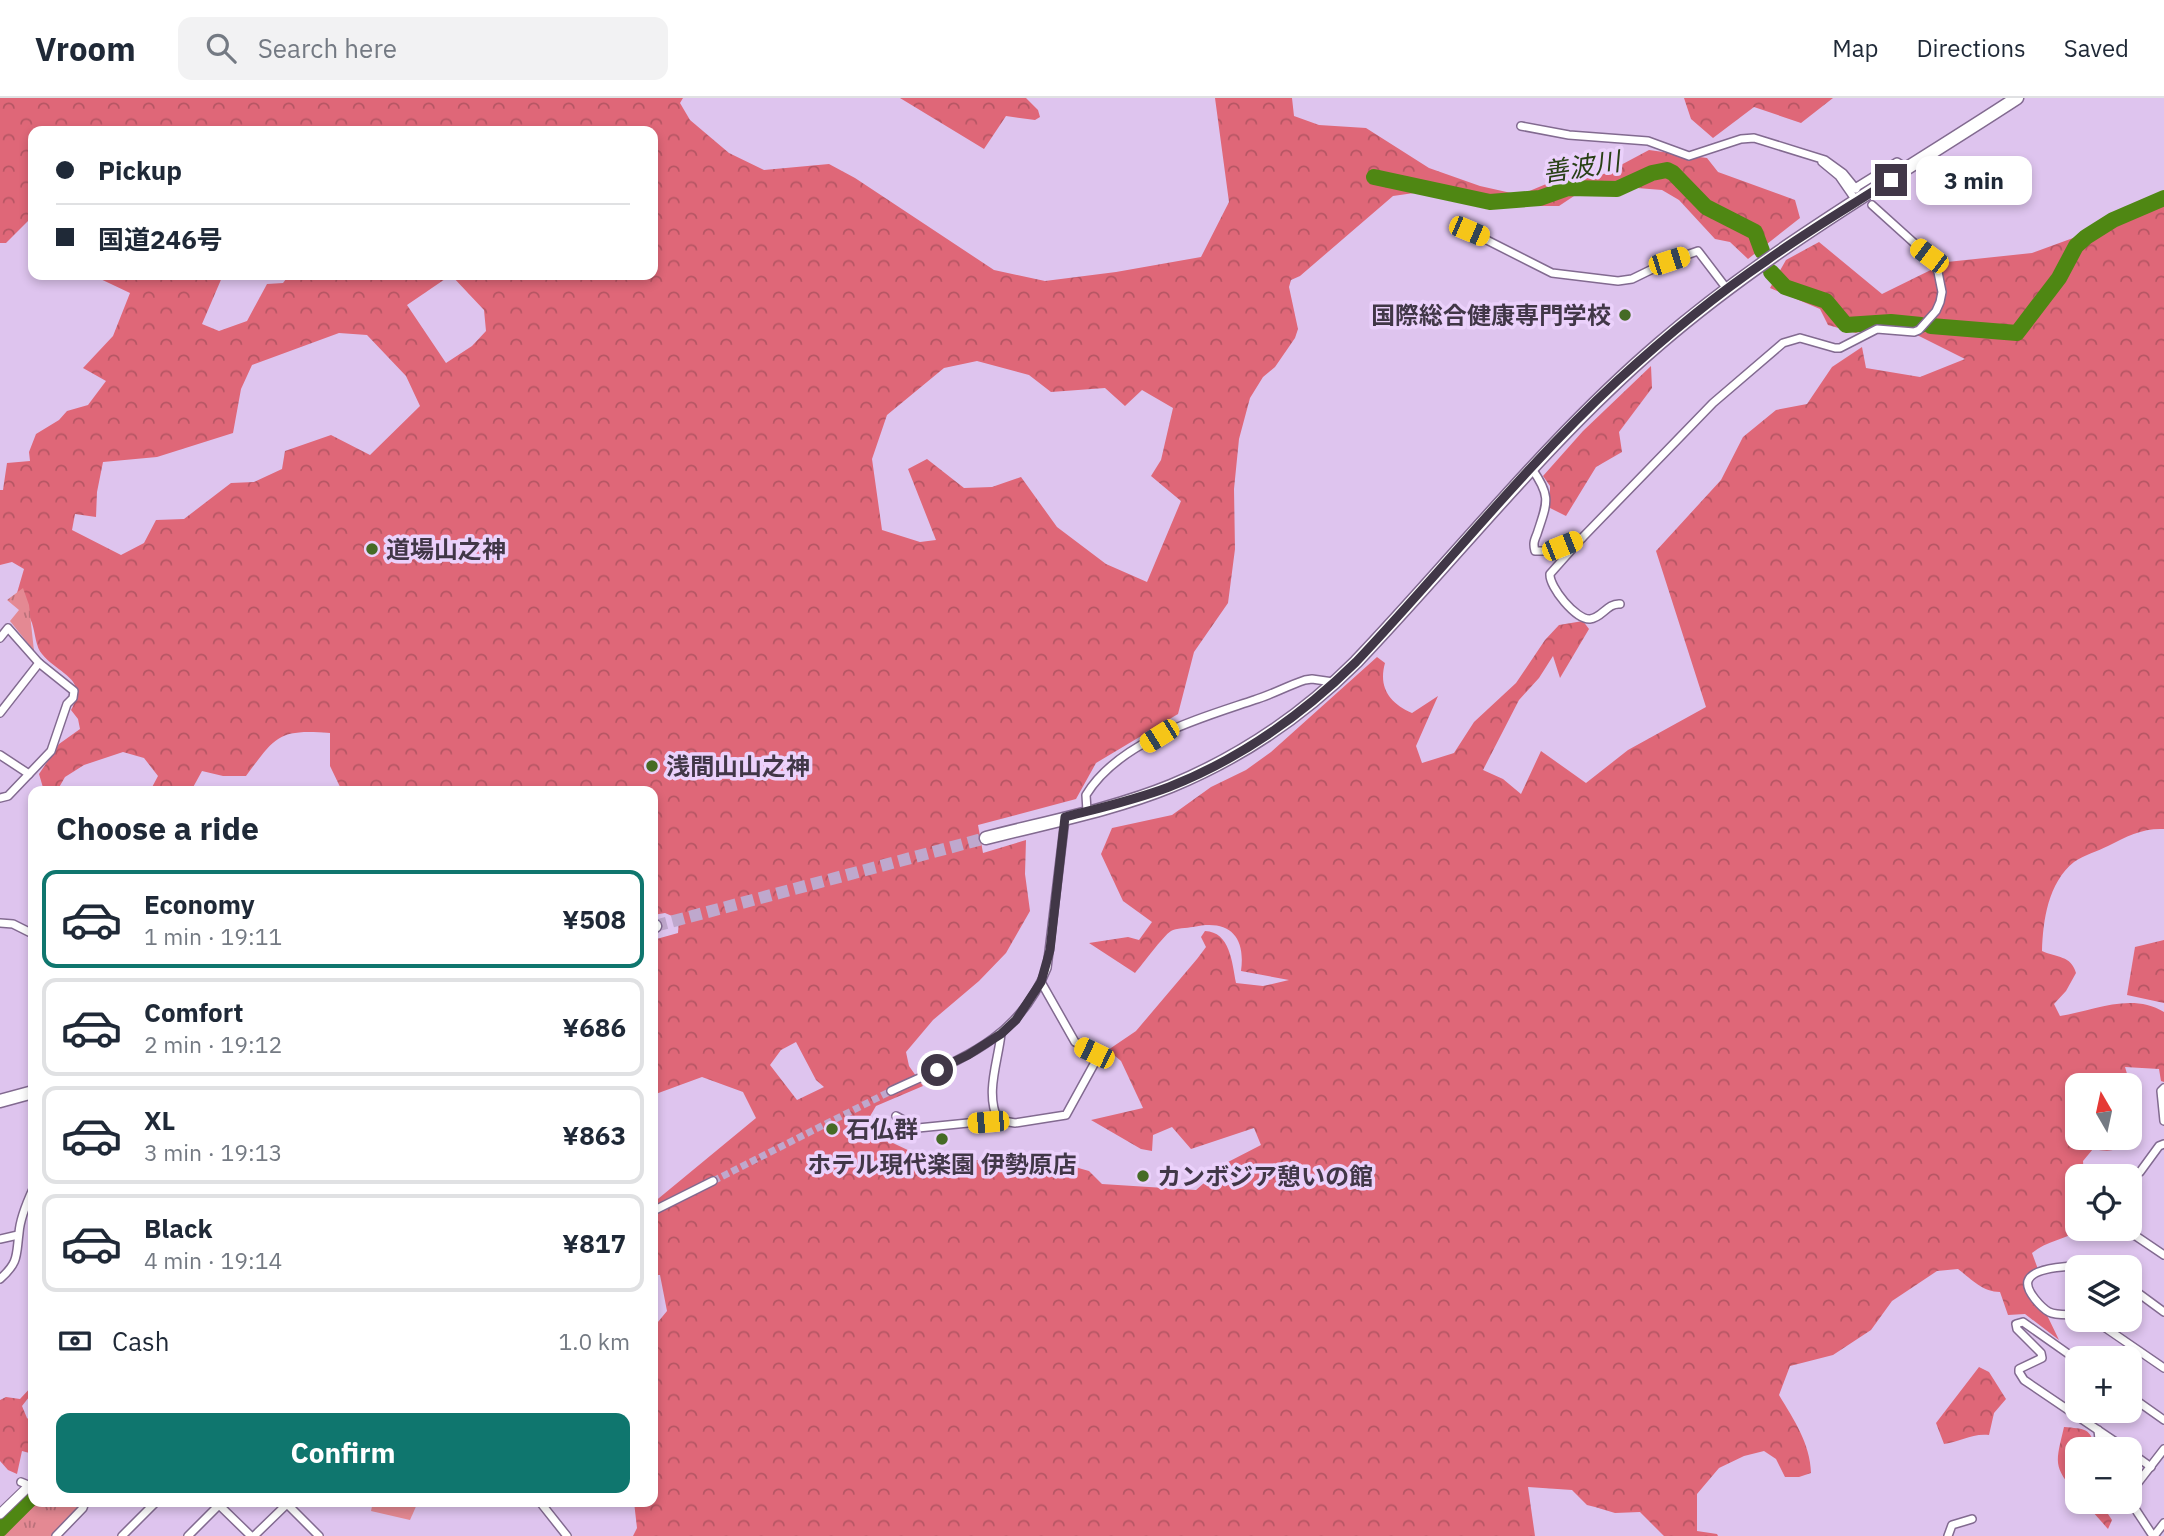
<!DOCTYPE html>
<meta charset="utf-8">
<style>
:root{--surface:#fff;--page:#f2f2f3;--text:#1f2937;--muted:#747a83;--line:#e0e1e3;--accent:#0f766e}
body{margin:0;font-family:"IBM Plex Sans","Noto Sans JP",sans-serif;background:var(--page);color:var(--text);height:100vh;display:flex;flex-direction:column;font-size:26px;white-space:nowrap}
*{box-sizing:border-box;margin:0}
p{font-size:23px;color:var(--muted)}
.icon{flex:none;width:38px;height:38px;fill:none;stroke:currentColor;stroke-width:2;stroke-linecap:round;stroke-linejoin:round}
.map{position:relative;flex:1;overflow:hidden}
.sheet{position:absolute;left:28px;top:688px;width:630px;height:721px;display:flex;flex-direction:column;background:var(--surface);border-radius:14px;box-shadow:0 4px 10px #0003}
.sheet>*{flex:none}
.banner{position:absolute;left:28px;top:28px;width:630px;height:154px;border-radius:14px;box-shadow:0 4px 10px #0003;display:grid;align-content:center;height:154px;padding:0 28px;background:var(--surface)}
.needle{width:46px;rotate:351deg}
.buttons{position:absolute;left:2065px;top:975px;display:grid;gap:14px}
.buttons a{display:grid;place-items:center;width:77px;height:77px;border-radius:14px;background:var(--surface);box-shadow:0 4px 10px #0003;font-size:35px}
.end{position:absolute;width:32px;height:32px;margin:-16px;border:9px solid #413747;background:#fff;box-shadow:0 0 0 4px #fff}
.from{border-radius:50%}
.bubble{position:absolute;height:49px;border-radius:14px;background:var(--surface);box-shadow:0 4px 10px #0003;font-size:23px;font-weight:700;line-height:49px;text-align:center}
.car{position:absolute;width:21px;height:42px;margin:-21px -10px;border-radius:9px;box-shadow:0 0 5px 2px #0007;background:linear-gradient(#f5c518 24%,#345 0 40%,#f5c518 0 76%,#345 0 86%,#f5c518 0)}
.banner b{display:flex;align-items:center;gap:24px;height:66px;font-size:26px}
.banner b+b{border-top:2px solid var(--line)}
.banner i{width:18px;height:18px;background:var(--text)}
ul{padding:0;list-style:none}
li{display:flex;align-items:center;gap:21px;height:98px;margin:0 14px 10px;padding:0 14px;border:4px solid var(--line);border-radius:14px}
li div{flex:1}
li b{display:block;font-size:26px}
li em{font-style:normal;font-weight:700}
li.selected{border-color:var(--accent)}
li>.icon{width:63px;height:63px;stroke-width:1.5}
h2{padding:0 28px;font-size:32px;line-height:84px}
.pay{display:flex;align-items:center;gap:18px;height:77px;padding:0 28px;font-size:26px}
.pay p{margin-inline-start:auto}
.button{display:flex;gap:14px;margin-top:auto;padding:14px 28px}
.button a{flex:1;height:80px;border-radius:14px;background:var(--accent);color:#fff;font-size:28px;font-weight:700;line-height:80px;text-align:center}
header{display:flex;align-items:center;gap:42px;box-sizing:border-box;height:98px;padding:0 35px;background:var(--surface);border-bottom:2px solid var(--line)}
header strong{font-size:33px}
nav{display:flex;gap:38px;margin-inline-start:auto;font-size:24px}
.search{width:490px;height:63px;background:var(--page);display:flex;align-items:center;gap:18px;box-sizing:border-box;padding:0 24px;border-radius:14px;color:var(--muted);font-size:26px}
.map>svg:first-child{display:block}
.grass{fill:#e48993}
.forest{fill:url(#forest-crowns);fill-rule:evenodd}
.park{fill:url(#park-tufts)}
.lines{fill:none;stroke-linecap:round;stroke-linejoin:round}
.river{stroke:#4f8713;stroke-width:16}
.minor-tunnel{stroke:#bfa8cd;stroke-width:7;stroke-dasharray:7 3.5;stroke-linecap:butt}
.trunk-tunnel{stroke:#bfa8cd;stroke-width:12;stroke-dasharray:12 6;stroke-linecap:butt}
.minor-casing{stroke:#826a90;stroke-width:10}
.tertiary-casing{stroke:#826a90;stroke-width:11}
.trunk-casing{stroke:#826a90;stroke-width:15}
.minor{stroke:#fff;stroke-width:7}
.tertiary{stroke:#fff;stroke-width:9}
.trunk{stroke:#fff;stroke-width:12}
.route{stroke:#413747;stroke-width:9}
.poi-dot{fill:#456b25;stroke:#ebd1fb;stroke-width:2.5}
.labels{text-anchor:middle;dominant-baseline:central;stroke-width:7;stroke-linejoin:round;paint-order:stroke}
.poi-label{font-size:24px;font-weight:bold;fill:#413747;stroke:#ebd1fb;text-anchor:start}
.water-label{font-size:26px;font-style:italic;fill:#294016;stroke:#ebd1fb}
</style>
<header>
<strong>Vroom</strong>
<div class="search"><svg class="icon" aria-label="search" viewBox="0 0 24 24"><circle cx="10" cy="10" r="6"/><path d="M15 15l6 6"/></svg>Search here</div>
<nav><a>Map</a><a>Directions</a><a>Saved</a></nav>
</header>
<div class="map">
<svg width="2164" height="1438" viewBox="0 0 2164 1438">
<defs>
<pattern id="forest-crowns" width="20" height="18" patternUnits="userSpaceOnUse" patternTransform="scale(1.75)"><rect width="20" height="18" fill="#df6778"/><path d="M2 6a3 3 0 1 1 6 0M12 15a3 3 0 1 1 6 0" fill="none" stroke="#b65664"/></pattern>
<pattern id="park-tufts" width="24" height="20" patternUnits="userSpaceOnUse" patternTransform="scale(1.75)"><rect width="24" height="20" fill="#e48993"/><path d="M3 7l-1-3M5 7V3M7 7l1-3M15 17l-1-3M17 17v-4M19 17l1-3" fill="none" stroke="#ba717a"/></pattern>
</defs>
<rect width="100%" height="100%" fill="#dec4ee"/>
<path class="grass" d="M373,1404h45l-8,18 -39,-9z"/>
<g class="forest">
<path d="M0,0h683l-3,5 10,17 39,33 35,17 65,-6 26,14 139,92 51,11 71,-9 85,-15 28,-55 -14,-104h77l2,18 25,9 47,3 63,40 51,18 40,9 31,-13 14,-12 39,4 45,-24 58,8 11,14 77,28 5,18 -52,41 -18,-17 -15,-3 -36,-39 -17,-10 -25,-2 -30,6 -33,2 -15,10h-35l-103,-14 -28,4 -93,80 -9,4 -2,7 9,42 -3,9 -20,29 -12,10 -13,21 -11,41 -5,50 1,60 -7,54 -34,49 -16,62 -82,49 -20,36 -98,26 5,28 43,-13 -1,34 5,37 -24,42 -27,28 -46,39 -27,32 3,14 14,20 -47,20 -7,12 9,18 51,24h79l28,-4 53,15 13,13 94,6 32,-28 33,-17 -7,-17 -63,21 -19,-22 -19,8 -1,16 -11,-2 -50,-29 52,-12 -22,-47 -13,-11 28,-19 61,-72 9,-12 -5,-10 4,-6c25,1 27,31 31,52l27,3 26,-6 -48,-9c5,-36 -13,-52 -48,-44 -6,1 -17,1 -22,4 -8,5 -28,33 -36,42l-46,-30 39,-6 11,3 13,-18 -29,-21 -22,-47 11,-26 60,-13 39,-28 35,-17 25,-18 106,-95 8,6c-7,25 5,40 27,50l26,-17 -22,50 6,17 32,-10 20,-31 42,-39 29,-43 14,-15 24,-4 6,8 -29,49 -7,-22 -14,22 -20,22 -36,70 20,9 18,15 20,-43 45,32 42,-33 78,-43 -50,-156 65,-71 22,-43 33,-27 31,-6 25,-37 30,-20 4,21 54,9 45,-18 -80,-40 -29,14 -28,-8 -8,-16 -50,-21 16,-28 33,-18 63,52 65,-32 85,-9 52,-19 80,-40v635c-21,-1 -37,7 -56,17 -10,5 -24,9 -34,16 -26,21 -31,58 -32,89 15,7 29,4 34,22l-10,18 -12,13 6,12c33,-5 71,-24 104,-4v70l-3,-1 -2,-12 -34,-2 9,30 3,32c-15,19 -19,25 -44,20l-10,12 1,15h-7v52l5,1c-15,10 -36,12 -50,24l7,19 -11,12 17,27 14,29 -34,-26 -17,1 -8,-23c-17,0 -29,-13 -42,-23l-21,2 -45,30 -21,29 -38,25 -43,11 -11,29c15,25 31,48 32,78l-12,4h-14l-9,-18 -12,-8 -20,5 -25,12 -22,26v37l20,3 1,2h-54l-24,-24 -25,1 -20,-6 -8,-2 -15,-15 -44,-3 7,49h-902l4,-8 -3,-26h19v-174l14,-17 -7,-36h-7v-72l103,-85 -13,-26 -41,-15 -49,18v-155l25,-7 1,-14 -14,-6 -12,2v-124h-311l-12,-25v-33c-52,-4 -54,3 -84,43h-23l-21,-5 -11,20h-41l8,-15 -14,-18 -21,-6 -39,13 -19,12 -8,14h-13l-5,-17 20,-30 21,-15 -2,-10 -7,-9c18,-32 -12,-35 -29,-56 -6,-6 -7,-22 -10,-31 -4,-11 -10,-20 -15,-30l7,-24 -12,-7 -12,3v-75h3l4,-27 23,-2 -1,-9 7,-18 23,-14 8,-9 21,-6 18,-24 -23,-13 30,-32 17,-43 -38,-18h131l-21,49 17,7 28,-10 20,-37 16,-1 6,-8h364v-144h-620v53l-3,1 3,5v26l-27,27h-6zM451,177l33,35 2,21 -14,15 -26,17 -39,-58zM339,235l28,2 39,41 14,30 -50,49 -39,-20 -46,16 -3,18 -28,13 -23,1 -47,36 -28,1 -12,23 -23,12 -49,-25 3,-16 21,3 1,-25 6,-30 54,-5 76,-24 8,-44 11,-24zM977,263l52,14 22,17 54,-4 20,18 17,-16 31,18 -12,52 -10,16 30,25 -34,81 -41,-18 -49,-37 -36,-50 -29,10 -28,1 -37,-29 -19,10 28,71 -16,2 -38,-12 -10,-71 15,-44 57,-47zM796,944l20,38 8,7 -27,13 -27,-35 11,-15zM2077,987h53v53h-53z"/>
<path d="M900,0h126l12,12 2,7 -5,3 -29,-4 -22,33z"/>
<path d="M1684,0h149l-32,25 -47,-16 -41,31 -22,-19z"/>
<path d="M1651,268l1,22 -33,44 3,20 -26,15 -30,49 -16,-8v-22l-7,-10 40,-45z"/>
<path d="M2164,842v63l-37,-8 8,-48z"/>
<path d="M1979,1269l10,5 17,27 -12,14 -5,22c-17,-2 -29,7 -45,9l-8,-21z"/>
<path d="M33,1287v7l-11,14 5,12 6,5v31l-11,-3 -5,23 -9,-4 -8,-9v-61l6,-3 14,2z"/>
<path d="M2064,1329c20,2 27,0 31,22h-18v45c-25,-28 -21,-32 -13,-67z"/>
<path d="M2084,1404h16l12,18 -4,9z"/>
</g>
<g class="park">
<path d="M23,490l6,17 5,46 -24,-30 9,-11 -12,-10z"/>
<path d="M33,1403l48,1 1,4 -30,30h-52z"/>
</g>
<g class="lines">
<g class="river">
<path d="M1374,79l116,25 50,-4 28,-10 49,1 35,-16 15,-3 6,3 33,34 49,25 7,19"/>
<path d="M1771,174l14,15 41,14 20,24 45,-3 30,3"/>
<path d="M1931,228l86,7 42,-55 17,-32 10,-9 27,-17 51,-22"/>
<path d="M0,1431l33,-33"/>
</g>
<path class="minor-tunnel" d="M713,1083l178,-90"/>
<path class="trunk-tunnel" d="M655,828l331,-88"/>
<g class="minor-casing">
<g id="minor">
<path d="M1521,28l48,9 79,6 41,15 52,-17 13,-1 71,22 18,13 13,16"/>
<path d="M1822,64l17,14 18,26"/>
<path d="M1855,90l42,-26 11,7"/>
<path d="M1469,133l83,42 66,8 14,-2 37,-18 29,-10 29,38"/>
<path d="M1532,371c20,28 15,34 5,65 -3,7 -4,10 -2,17h11l36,-13 -32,36c-1,13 26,46 40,45 12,-1 17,-16 30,-15"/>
<path d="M1582,440l131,-135 70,-60 17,-5 35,10h5l37,-19 37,3 5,-2 17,-19 4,-9 2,-10 -4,-20 -5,-12 -61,-55"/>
<path d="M0,540l8,-10 31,35 35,28 -1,7 -6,6 -16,47 -43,45 -8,2"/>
<path d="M0,615l39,-50"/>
<path d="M0,657l29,19"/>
<path d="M1087,713l-1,-16c33,-54 112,-76 168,-95 17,-5 33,-14 51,-20l7,-1 21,3"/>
<path d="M0,825l13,1 20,10"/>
<path d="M1001,936c-3,28 -16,59 -3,86l17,3 51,-8 33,-60 -24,-13 -34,-60"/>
<path d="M2164,990l-3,3 3,30"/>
<path d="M891,993c66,-31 127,-49 156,-123l18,-149"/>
<path d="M896,1018l22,12 80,-8"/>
<path d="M2111,1078v-4c9,-8 18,3 29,0l19,-26 5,-2"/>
<path d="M653,1113l60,-30"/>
<path d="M2124,1130l40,27"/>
<path d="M0,1141l18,-4"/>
<path d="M0,1181c19,-17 16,-23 19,-46 1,-15 8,-31 14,-44"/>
<path d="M2130,1189l34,25"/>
<path d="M2077,1217c-8,-1 -20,1 -28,-3 -7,-4 -24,-21 -21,-31 5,-15 49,-16 63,-14"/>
<path d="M2094,1222l70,48"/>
<path d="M2077,1262l-54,-38 -7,2 1,5 24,24 1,5 -23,11v3l5,8 102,69"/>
<path d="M2130,1298l34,24"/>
<path d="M2098,1332l2,19"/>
<path d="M2130,1354l21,15"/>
<path d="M21,1384l12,5"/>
<path d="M2130,1395l34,-44"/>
<path d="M2130,1403l23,35"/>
<path d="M216,1404l35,34"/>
<path d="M540,1404l27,34"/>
<path d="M56,1438l27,-28 2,-6"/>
<path d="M122,1438l34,-34"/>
<path d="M188,1438l31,-31"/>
<path d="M254,1438l33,-32 32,32"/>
<path d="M1948,1438l4,-11 20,-6"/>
<path d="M2154,1438l10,-13"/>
</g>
</g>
<g class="tertiary-casing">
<path id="tertiary" d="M0,1416l29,-28"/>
</g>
<g class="trunk-casing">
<g id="trunk">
<path d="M986,740c62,-16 126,-28 185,-52 70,-29 132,-71 185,-124 101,-106 192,-223 303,-318 110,-95 237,-167 358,-246"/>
<path d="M653,829l2,-1"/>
<path d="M0,1003l33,-9"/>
</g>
</g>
<use href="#minor" class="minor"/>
<use href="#tertiary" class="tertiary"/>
<use href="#trunk" class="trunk"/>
</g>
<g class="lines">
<path class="route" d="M937,972l31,-15 33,-21 15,-14 25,-38 9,-32 15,-133c35,-9 70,-17 104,-30 71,-28 133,-72 187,-125 88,-93 167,-194 261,-281 47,-43 96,-84 149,-120 40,-29 83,-54 125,-81"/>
</g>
<g class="poi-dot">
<circle cx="1625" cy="217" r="7"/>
<circle cx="372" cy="451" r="7"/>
<circle cx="652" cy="668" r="7"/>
<circle cx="832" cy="1031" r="7"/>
<circle cx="942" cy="1041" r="7"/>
<circle cx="1143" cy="1078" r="7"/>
</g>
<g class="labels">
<g class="poi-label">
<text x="1611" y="217" text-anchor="end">国際総合健康専門学校</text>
<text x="386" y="451">道場山之神</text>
<text x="666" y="668">浅間山山之神</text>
<text x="846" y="1031">石仏群</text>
<text x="942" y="1066" text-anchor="middle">ホテル現代楽園 伊勢原店</text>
<text x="1157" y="1078">カンボジア憩いの館</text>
</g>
<g class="water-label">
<text transform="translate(1581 68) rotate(-9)">善波川</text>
</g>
</g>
</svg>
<div class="buttons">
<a><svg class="needle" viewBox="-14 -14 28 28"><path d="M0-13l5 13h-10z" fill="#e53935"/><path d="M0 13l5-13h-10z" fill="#747a83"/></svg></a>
<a><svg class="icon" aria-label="locate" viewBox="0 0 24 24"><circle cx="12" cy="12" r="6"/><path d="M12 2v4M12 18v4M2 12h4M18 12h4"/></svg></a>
<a><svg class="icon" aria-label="layers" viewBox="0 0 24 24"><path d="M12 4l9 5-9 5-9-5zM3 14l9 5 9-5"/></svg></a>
<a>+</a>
<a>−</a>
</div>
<i class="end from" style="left:937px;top:972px"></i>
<i class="end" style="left:1891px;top:82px"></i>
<div class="bubble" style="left:1916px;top:58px;width:116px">3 min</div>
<i class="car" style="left:1469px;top:133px;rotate:113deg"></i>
<i class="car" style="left:1929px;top:158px;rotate:307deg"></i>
<i class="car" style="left:1669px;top:163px;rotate:72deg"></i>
<i class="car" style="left:1562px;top:448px;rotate:68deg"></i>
<i class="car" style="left:1159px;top:638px;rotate:238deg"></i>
<i class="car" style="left:1094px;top:955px;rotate:296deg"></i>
<i class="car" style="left:988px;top:1024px;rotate:265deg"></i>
<div class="banner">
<b><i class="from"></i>Pickup</b>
<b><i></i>国道246号</b>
</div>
<section class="sheet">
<h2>Choose a ride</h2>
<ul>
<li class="selected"><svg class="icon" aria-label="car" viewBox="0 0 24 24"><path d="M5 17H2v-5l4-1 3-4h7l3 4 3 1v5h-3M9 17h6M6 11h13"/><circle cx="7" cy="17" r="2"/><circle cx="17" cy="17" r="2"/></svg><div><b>Economy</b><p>1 min · 19:11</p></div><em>¥508</em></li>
<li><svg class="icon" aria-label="car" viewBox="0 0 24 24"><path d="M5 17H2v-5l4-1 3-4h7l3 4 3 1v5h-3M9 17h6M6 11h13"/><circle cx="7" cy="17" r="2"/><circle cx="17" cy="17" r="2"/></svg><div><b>Comfort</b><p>2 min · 19:12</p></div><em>¥686</em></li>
<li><svg class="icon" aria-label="car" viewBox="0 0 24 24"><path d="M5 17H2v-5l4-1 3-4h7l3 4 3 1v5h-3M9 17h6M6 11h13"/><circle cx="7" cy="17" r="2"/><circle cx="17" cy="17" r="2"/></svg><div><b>XL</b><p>3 min · 19:13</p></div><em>¥863</em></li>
<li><svg class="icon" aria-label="car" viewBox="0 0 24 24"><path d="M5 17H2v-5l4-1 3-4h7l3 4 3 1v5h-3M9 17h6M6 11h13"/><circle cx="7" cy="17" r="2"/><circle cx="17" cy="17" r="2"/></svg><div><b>Black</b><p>4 min · 19:14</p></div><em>¥817</em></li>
</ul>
<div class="pay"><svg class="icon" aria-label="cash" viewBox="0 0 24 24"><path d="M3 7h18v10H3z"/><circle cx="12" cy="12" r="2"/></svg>Cash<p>1.0 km</p></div>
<div class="button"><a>Confirm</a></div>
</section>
</div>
